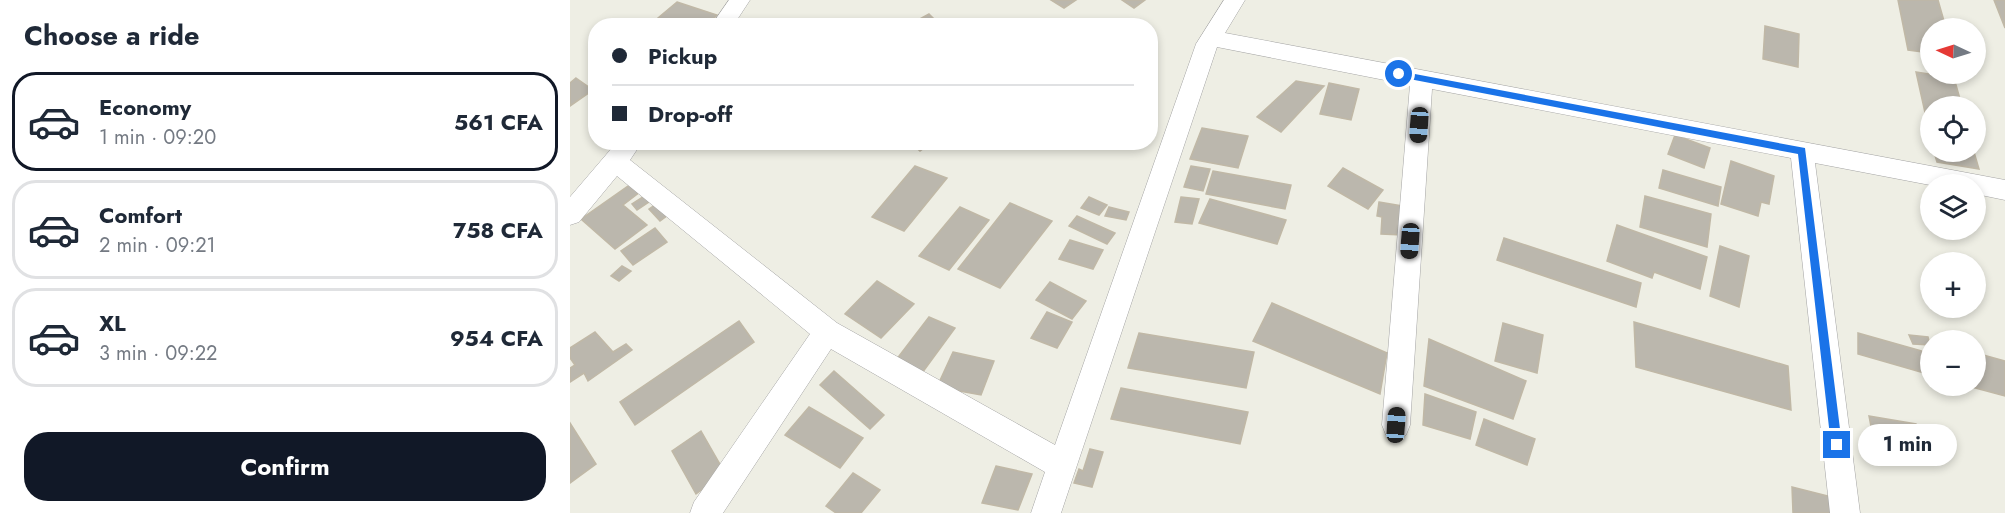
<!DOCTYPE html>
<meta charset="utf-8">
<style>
:root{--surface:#fff;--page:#f2f2f3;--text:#1f2937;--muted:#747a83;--line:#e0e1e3;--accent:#111827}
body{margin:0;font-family:Jost,sans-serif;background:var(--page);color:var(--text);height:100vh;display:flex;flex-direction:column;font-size:22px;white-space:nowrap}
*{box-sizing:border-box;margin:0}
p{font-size:20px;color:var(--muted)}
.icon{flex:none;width:33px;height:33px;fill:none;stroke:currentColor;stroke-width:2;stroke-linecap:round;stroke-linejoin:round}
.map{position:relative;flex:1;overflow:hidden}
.panel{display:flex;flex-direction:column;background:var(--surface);width:570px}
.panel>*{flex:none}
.banner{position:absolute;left:18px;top:18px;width:570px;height:132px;border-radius:24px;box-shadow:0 3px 9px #0003;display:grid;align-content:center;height:132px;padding:0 24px;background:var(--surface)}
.needle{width:39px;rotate:274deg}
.controls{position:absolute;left:1350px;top:18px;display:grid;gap:12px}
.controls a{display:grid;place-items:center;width:66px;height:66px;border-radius:50%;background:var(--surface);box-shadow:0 3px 9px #0003;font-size:30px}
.end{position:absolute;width:27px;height:27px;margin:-14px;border:8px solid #1a73e8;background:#fff;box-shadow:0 0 0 3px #fff}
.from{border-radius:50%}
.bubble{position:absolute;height:42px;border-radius:21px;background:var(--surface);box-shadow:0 3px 9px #0003;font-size:20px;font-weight:700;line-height:42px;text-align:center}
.car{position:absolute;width:18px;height:36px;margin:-18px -9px;border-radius:8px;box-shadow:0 0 4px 2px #0007;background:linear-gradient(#222 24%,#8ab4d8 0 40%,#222 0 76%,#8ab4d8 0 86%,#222 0)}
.banner b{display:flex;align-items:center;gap:21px;height:57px;font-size:22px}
.banner b+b{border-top:2px solid var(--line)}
.banner i{width:15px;height:15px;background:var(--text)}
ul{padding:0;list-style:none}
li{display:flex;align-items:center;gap:18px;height:99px;margin:0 12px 9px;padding:0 12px;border:3px solid var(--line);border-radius:24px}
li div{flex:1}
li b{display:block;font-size:22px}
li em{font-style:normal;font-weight:700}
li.active{border-color:var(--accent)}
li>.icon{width:54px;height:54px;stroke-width:1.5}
h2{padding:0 24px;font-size:27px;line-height:72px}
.button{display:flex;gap:12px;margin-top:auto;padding:12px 24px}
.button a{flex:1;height:69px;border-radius:24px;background:var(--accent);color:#fff;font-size:24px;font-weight:700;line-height:69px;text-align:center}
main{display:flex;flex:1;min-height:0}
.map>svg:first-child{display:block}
.building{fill:#bbb7ad;stroke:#c0b8a6;stroke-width:1.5}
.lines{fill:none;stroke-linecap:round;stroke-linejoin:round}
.minor-casing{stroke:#a4a4a4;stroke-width:1}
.minor{fill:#fff;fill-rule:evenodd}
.route{fill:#1a73e8}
</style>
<main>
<section class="panel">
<h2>Choose a ride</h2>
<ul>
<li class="active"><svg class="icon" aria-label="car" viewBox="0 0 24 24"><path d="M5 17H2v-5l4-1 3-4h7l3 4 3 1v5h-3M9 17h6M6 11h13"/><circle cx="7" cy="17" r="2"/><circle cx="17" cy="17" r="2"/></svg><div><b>Economy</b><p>1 min · 09:20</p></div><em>561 CFA</em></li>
<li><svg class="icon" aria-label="car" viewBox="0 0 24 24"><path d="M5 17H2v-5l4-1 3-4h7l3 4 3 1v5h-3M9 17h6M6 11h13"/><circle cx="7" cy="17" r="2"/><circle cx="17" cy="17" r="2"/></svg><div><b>Comfort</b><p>2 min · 09:21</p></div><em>758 CFA</em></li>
<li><svg class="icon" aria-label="car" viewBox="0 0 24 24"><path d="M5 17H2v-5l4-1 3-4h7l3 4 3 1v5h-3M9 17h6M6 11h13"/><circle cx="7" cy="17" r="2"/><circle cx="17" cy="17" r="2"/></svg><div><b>XL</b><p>3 min · 09:22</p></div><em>954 CFA</em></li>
</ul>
<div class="button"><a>Confirm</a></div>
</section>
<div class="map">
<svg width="1435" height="513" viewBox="0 0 1435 513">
<rect width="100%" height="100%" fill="#eeeee4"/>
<g class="building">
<path d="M481,0h25l-12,8z"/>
<path d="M552,0h23l-11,8z"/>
<path d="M1328,0h40l8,28h-16v25l-22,-3z"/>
<path d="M1424,0h11v28z"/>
<path d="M107,2l40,13 -11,11h-27l-21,-8z"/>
<path d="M359,14l12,12h-34z"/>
<path d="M1195,26l34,8 -1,33 -35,-8z"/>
<path d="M1346,72l38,6 8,28h-32v29z"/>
<path d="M6,78l17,12 -23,16v-23z"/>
<path d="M726,81l28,5 -43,46 -24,-15z"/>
<path d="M759,83l30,6 -8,31 -31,-6z"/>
<path d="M632,128l46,8 -10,32 -48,-9z"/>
<path d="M1105,135l35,13 -6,20 -36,-14z"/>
<path d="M340,142h22l-12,9z"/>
<path d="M1364,152h40l5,17 -42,-7z"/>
<path d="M1161,161l43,15 -5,28 -8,-2 -3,14 -37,-12z"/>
<path d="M345,166l32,12 -43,53 -32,-14z"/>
<path d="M621,166l19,3 -7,22 -19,-4z"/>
<path d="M773,168l40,22 -15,19 -40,-23z"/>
<path d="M1093,170l58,17 -3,19 -59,-18z"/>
<path d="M643,171l78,14 -6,24 -79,-15z"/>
<path d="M61,184l9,8 -17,13 24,20 -32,24 -34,-30z"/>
<path d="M76,195l6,5 -15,10 -5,-6z"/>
<path d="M1075,196l66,18 -4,33 -67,-20z"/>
<path d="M519,197l18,8 -8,10 -18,-7z"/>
<path d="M611,197l18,2 -7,25 -17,-2z"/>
<path d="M640,199l76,21 -9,24 -78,-21z"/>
<path d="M89,202l12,11 -11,8 -11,-12z"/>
<path d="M809,202l23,4v29l-21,-1 1,-17 -5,-1z"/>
<path d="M440,203l42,18 -52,67 -42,-19z"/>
<path d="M390,207l29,13 -40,50 -30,-14z"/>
<path d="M539,207l20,5 -3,8 -21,-4z"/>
<path d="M507,216l38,17 -8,11 -38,-18z"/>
<path d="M1047,225l90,32 -7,32 -46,-17 -2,6 -45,-17z"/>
<path d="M85,228l12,14 -34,23 -12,-14z"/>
<path d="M934,238l137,45 -5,24 -139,-47z"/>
<path d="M500,240l33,10 -10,19 -34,-10z"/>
<path d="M1150,246l29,10 -10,51 -29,-11z"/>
<path d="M52,266l9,5 -12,10 -8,-5z"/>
<path d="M307,281l37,23 -33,34 -36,-24z"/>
<path d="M480,282l36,19 -14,18 -36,-19z"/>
<path d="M702,303l115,50 -7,41 -127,-53z"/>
<path d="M477,312l25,10 -15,26 -26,-10z"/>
<path d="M359,317l26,11 -33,45 -26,-13z"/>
<path d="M169,321l15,21 -119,83 -15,-23z"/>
<path d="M1064,322l154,44 3,44 -155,-43z"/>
<path d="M933,323l40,12 -6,38 -42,-12z"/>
<path d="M25,332l18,20 13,-8 6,6 -44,31 -4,-8 -14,9v-14l5,-3 -5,-7v-10z"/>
<path d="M569,333l115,19 -8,36 -118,-20z"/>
<path d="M1288,333l64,18 2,22 -66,-19z"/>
<path d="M1339,335l19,2 2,8 -17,-1z"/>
<path d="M859,339l97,42 -13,38 -89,-33z"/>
<path d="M383,352l41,9 -13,34 -44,-8z"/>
<path d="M1406,353l29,8v35l-37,-10h8z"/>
<path d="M264,371l50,44 -14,14 -50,-44z"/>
<path d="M551,388l127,24 -8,32 -129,-25z"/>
<path d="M855,394l51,18 -6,27 -47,-14z"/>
<path d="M239,407l54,31 -23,30 -55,-33z"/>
<path d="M1299,416l47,8 7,32 -48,-9z"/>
<path d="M914,419l51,20 -8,26 -51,-20z"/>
<path d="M0,423l26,41 -26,19z"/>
<path d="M131,431l24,42 -29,21 -24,-43z"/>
<path d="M520,449l13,3 -11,35 -18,-4 5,-14 4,2z"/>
<path d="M426,466l36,8 -14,36 -36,-7z"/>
<path d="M283,473l27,17 -19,23h-25l-10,-7z"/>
<path d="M1222,487l48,12 1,14h-48z"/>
</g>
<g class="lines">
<g class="minor-casing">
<g id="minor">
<path d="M159,0h21l-17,26h-22z"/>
<path d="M654,0h21l-20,33 780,147v20l-29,-6v-10l-46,1 -115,-22 45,350h-30l-39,-355 -359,-69 -22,336 -4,10 -10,4 -10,-4 -4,-10 28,-340 -193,-38 -156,466h-30l14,-41 -214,-123 -108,164h-33l4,-11 116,-168 -193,-158 -38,46 -9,3v-28l47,-55h25l-12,18 207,163 218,122 141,-401z"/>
</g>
</g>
<use href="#minor" class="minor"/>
</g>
<path class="route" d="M829,71l406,77 37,297 -1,4h-8l-2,-4 -33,-291 -399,-77 -4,-3z"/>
</svg>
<div class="controls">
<a><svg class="needle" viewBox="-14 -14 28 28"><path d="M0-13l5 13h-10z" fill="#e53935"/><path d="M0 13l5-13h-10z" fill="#747a83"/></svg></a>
<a><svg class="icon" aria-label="locate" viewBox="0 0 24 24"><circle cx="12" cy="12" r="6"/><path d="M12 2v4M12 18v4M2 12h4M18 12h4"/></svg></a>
<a><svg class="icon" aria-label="layers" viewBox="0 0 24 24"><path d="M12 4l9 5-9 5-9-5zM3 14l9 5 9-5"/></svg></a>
<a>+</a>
<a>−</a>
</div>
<i class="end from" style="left:829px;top:74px"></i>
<i class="end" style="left:1267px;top:445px"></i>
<div class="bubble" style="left:1288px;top:424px;width:99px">1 min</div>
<i class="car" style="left:849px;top:125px;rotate:184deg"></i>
<i class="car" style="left:840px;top:241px;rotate:184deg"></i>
<i class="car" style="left:826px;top:425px;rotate:4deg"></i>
<div class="banner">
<b><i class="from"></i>Pickup</b>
<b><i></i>Drop-off</b>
</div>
</div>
</main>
